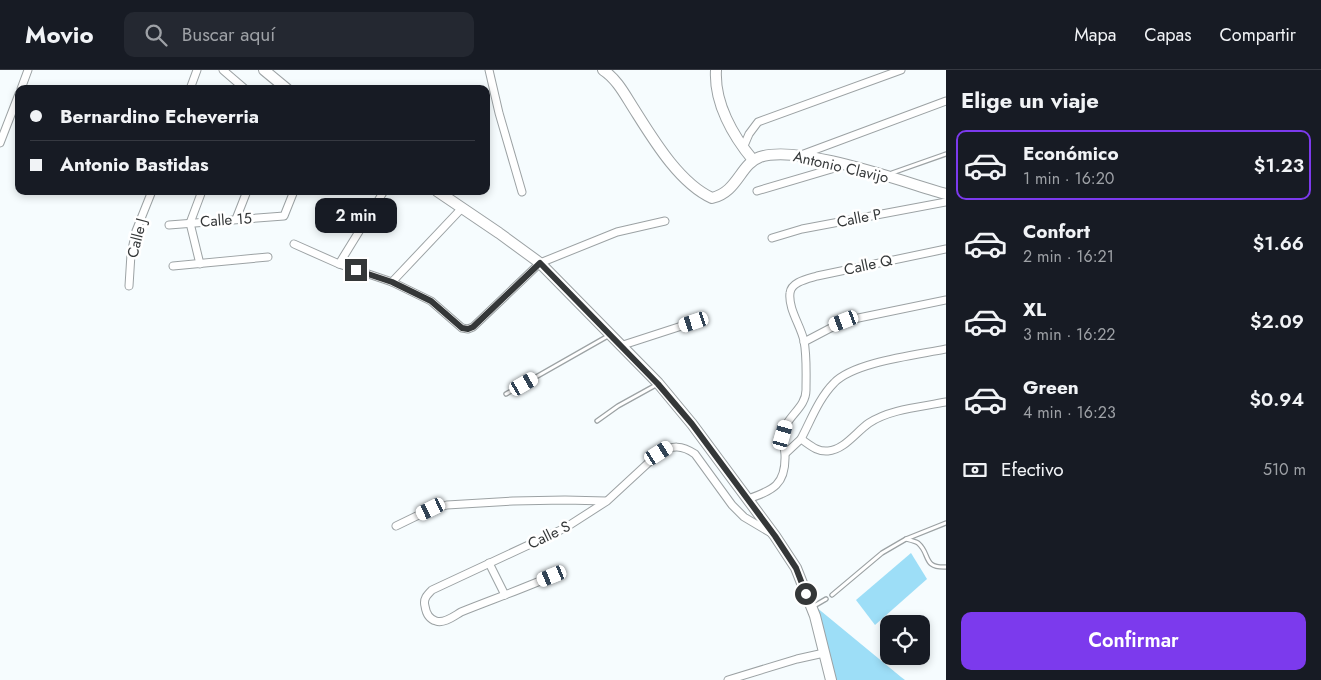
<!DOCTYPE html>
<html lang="es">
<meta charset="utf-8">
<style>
:root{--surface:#171b24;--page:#242831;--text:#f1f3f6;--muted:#9ea1a6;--line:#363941;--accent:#7c3aed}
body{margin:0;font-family:Jost,sans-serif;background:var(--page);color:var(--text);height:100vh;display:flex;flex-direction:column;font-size:19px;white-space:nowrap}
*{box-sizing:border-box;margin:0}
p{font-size:16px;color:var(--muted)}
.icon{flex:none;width:28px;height:28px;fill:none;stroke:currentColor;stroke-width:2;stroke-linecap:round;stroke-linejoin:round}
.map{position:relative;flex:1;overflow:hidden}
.side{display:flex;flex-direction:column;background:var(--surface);width:375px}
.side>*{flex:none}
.top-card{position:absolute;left:15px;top:15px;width:475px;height:110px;border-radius:10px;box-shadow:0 2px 8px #0003;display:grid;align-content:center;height:110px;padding:0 15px;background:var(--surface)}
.tools{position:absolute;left:880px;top:545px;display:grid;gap:10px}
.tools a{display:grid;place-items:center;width:50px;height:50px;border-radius:10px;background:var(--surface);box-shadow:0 2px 8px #0003;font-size:25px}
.end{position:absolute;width:22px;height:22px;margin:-11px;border:6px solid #343738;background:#fff;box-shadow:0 0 0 2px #fff}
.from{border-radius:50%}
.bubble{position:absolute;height:35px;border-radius:10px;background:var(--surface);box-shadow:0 2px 8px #0003;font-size:16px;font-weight:600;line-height:35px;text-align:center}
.car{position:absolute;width:15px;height:30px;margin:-15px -8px;border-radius:6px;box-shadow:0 0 4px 1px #0007;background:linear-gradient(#fff 24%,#345 0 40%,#fff 0 76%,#345 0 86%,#fff 0)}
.top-card b{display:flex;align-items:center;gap:18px;height:48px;font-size:19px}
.top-card b+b{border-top:1px solid var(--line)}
.top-card i{width:12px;height:12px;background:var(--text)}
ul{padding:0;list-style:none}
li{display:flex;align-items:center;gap:15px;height:70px;margin:0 10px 8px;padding:0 5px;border:2px solid transparent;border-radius:10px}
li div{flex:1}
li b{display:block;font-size:19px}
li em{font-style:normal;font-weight:600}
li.current{border-color:var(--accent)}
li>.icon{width:45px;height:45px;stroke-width:1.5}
h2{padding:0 15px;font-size:22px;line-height:60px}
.pay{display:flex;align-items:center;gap:12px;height:55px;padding:0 15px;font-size:19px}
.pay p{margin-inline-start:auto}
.action{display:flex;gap:10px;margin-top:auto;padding:10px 15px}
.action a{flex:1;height:58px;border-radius:10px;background:var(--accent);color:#fff;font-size:20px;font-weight:600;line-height:58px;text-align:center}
header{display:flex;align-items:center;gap:30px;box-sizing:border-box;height:70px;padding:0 25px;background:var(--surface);border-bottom:1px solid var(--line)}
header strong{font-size:24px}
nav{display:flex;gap:28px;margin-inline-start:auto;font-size:18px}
.search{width:350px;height:45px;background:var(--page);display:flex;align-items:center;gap:12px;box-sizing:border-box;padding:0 18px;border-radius:10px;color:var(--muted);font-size:19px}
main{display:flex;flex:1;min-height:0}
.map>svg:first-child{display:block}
.green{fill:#9ddef7}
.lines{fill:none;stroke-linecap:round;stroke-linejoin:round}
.lane-casing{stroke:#9ca2a4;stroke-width:5.5}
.street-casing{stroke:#9ca2a4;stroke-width:9}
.secondary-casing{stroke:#9ca2a4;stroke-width:12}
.lane{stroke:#fff;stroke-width:3}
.street{stroke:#fff;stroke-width:7}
.secondary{stroke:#fff;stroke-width:10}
.route{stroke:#343738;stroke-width:6}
.labels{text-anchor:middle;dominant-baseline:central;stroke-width:5;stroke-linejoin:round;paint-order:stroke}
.street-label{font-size:15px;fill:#343738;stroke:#fff}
</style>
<header>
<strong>Movio</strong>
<div class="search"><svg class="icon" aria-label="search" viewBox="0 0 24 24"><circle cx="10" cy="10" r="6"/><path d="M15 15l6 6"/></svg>Buscar aquí</div>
<nav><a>Mapa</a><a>Capas</a><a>Compartir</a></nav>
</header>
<main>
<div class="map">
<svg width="946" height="610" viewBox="0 0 946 610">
<rect width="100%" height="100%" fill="#f6fcfe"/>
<g class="green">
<path d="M911,483l16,26 -52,46 -19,-25z"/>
<path d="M810,532l91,75 4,3h-75z"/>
</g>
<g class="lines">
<g class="lane-casing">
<g id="lane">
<path d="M892,103l54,-19"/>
<path d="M506,324l102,-58"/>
<path d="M597,351l21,-15 38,-21"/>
<path d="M906,469c4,1 9,2 12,4 13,11 4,25 28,24"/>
<path d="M832,525l50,-42 24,-14 40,-16"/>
<path d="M814,536l12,-7"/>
</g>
</g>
<g class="street-casing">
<g id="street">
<path d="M223,0l22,19"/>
<path d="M489,0l10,43 23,79"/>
<path d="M21,19l7,-19"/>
<path d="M190,19l7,-19"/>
<path d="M0,73l19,-49"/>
<path d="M743,78l6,-14 9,-12 143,-52"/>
<path d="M801,85l145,-54"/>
<path d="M757,121l88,-26"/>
<path d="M236,149l11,-28"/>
<path d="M169,155l115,-9 10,-25"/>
<path d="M772,168l30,-9 144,-27"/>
<path d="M294,174l45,20 53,18 39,19 31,27 6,1 5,-2 67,-64 77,-31 48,-11"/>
<path d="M200,194l-10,-41 12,-32"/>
<path d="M339,194l45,-73"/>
<path d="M173,196l95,-9"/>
<path d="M392,212l70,-74"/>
<path d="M129,216l2,-32 5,-23 16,-40"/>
<path d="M804,272l40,-21 102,-21"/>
<path d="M620,276l74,-24"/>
<path d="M801,369c10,-19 18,-41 33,-56 20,-21 83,-28 112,-34"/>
<path d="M786,383l15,-14c9,6 16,13 27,12 16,-1 28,-19 41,-28 21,-14 52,-16 77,-21"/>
<path d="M748,429c25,-9 38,-14 37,-44 0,-6 -3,-12 -2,-19 1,-19 23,-27 23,-46 0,-15 1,-34 -2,-49 -3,-15 -16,-32 -14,-48 1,-11 17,-14 27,-17l129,-27"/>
<path d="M396,456l35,-17 16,-4 66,-4 52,-1 41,1"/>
<path d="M489,493l16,32"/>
<path d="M552,506c-30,13 -61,24 -91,36 -7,4 -17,12 -25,9 -7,-2 -10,-8 -11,-15 -2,-7 2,-11 7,-16l133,-62 42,-27 52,-48c13,-8 23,-8 36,1l37,51 12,12 27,16"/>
<path d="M728,610l69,-21 27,-6"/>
</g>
</g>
<g class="secondary-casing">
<g id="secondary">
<path d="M264,0l23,19"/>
<path d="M603,0c14,9 22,25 31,39 19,30 45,74 78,89 26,-6 28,-34 48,-41 40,-13 143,25 186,37"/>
<path d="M716,0c-2,33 17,66 37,90"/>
<path d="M437,121l62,42 41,30 118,120 34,41 83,112 21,32 19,48 16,64"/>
</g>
</g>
<use href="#lane" class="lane"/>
<use href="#street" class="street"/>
<use href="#secondary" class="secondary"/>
</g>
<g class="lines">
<path class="route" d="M356,200l36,12 39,19 31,27 6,1 5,-2 67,-64 118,121 34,40 83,112 21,32 10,26"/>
</g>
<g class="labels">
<g class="street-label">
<text transform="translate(841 97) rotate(13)">Antonio Clavijo</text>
<text transform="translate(859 148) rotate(-11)">Calle P</text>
<text transform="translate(226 150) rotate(-4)">Calle 15</text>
<text transform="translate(137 168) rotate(-76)">Calle J</text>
<text transform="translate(868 195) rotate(-12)">Calle Q</text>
<text transform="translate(549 465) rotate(-26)">Calle S</text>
</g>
</g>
</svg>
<div class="tools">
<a><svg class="icon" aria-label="locate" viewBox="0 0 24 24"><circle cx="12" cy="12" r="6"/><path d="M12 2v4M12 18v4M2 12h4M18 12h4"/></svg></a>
</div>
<i class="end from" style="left:806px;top:524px"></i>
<i class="end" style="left:356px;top:200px"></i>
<div class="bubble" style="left:315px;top:128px;width:82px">2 min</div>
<i class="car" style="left:844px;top:251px;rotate:249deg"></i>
<i class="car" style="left:694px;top:252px;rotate:252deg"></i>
<i class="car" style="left:524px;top:314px;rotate:60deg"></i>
<i class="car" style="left:783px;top:365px;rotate:16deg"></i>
<i class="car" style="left:659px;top:383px;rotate:58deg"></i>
<i class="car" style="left:431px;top:439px;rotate:244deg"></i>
<i class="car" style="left:552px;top:506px;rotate:248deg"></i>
<div class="top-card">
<b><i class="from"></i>Bernardino Echeverria</b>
<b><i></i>Antonio Bastidas</b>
</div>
</div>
<section class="side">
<h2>Elige un viaje</h2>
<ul>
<li class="current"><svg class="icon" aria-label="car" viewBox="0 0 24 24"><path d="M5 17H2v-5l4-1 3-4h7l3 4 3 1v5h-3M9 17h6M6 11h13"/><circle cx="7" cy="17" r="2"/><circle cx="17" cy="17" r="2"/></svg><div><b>Económico</b><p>1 min · 16:20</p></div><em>$1.23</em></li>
<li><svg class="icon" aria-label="car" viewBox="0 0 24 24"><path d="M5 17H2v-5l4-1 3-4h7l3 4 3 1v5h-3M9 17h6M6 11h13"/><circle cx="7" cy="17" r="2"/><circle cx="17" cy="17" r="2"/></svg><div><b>Confort</b><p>2 min · 16:21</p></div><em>$1.66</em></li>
<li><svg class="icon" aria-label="car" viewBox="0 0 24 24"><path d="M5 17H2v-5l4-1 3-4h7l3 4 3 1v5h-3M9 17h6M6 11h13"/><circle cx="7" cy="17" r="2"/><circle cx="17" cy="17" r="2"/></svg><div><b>XL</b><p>3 min · 16:22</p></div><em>$2.09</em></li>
<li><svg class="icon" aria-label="car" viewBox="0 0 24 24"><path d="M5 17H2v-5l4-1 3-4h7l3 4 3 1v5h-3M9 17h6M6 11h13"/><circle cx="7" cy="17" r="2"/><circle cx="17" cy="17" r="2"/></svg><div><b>Green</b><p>4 min · 16:23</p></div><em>$0.94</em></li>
</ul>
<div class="pay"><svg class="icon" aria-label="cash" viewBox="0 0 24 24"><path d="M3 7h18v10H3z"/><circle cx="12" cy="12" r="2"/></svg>Efectivo<p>510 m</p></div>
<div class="action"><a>Confirmar</a></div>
</section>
</main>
